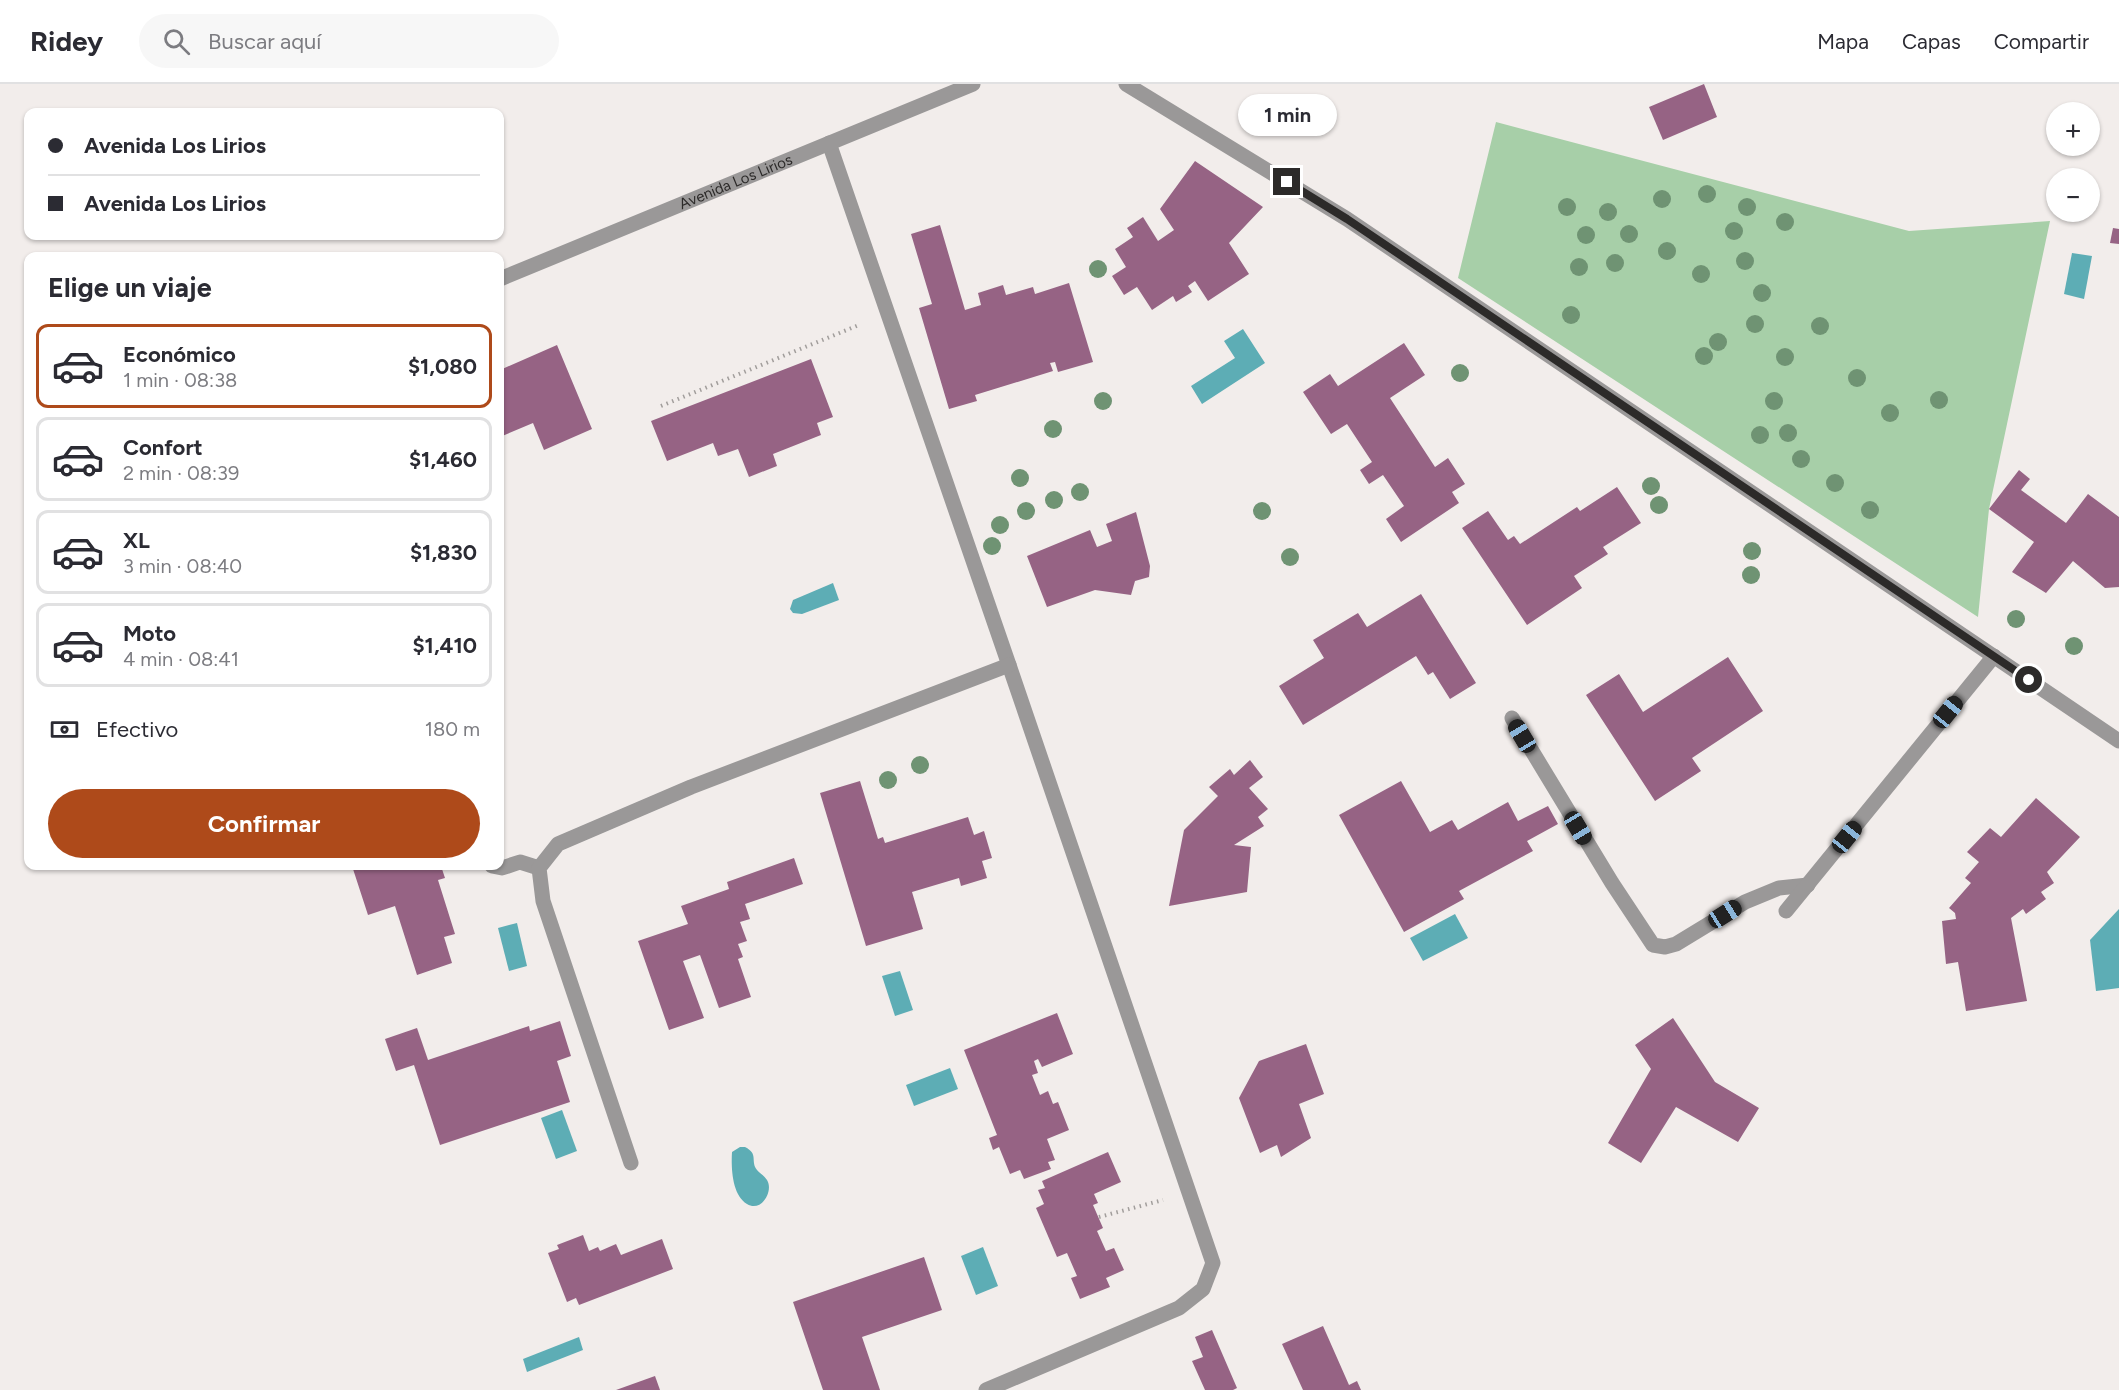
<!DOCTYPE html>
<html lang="es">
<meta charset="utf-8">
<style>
:root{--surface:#fff;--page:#f7f7f7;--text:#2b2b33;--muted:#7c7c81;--line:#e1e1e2;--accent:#ae4a1a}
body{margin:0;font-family:Figtree,sans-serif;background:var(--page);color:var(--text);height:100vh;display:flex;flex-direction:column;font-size:22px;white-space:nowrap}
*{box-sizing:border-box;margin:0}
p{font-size:20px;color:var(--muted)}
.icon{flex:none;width:33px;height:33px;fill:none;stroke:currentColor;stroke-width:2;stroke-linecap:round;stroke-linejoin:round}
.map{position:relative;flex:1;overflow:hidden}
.sheet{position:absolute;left:24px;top:168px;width:480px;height:618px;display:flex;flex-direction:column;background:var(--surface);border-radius:12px;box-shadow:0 2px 4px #0004}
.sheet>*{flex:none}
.guide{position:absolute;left:24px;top:24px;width:480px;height:132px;border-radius:12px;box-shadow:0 2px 4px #0004;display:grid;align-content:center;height:132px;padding:0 24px;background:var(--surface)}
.buttons{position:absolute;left:2046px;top:18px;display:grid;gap:12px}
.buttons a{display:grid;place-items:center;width:54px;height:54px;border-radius:50%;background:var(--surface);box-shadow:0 2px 4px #0004;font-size:30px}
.end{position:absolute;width:27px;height:27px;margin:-14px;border:8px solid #2c2a29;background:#fff;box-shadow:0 0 0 3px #fff}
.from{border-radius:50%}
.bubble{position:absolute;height:42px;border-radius:21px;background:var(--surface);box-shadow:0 2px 4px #0004;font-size:20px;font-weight:700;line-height:42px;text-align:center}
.car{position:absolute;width:18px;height:36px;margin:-18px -9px;border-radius:8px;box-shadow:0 0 4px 2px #0007;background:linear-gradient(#222 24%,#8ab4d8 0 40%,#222 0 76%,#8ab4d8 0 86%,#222 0)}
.guide b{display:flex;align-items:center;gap:21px;height:57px;font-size:22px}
.guide b+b{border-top:2px solid var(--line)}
.guide i{width:15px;height:15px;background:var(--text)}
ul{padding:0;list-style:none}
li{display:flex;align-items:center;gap:18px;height:84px;margin:0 12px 9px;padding:0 12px;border:3px solid var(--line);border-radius:12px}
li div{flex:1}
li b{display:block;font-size:22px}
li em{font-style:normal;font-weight:700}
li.current{border-color:var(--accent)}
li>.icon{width:54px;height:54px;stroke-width:1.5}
h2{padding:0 24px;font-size:27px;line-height:72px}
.pay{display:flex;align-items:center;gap:15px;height:66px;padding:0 24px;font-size:22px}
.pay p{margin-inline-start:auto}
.action{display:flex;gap:12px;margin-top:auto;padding:12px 24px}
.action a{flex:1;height:69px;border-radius:36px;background:var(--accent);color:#fff;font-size:24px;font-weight:700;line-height:69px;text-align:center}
header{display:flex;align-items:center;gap:36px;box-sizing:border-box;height:84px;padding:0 30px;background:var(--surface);border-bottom:2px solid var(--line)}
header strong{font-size:28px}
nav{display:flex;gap:33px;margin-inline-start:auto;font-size:21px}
.search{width:420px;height:54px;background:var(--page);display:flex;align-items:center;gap:15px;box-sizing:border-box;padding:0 21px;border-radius:33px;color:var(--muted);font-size:22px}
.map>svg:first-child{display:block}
.green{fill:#a7cfa8}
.water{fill:#5dadb5}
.building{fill:#966384}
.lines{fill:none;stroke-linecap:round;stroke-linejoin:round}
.path{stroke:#a29e9c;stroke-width:4;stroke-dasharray:1.5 4.5;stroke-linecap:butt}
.street{stroke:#9a9898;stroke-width:15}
.tree{fill:#6f9373}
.route{stroke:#2c2a29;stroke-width:8}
.labels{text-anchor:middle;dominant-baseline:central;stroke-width:5;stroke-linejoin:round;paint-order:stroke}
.street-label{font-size:15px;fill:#2c2a29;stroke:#fff}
</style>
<header>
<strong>Ridey</strong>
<div class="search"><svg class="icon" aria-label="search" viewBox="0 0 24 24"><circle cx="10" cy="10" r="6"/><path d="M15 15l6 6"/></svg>Buscar aquí</div>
<nav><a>Mapa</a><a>Capas</a><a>Compartir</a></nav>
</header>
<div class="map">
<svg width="2119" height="1306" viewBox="0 0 2119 1306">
<rect width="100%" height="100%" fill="#f2edeb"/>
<path class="green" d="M1496,38l413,109 141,-10 -61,288 -11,108 -520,-339z"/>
<g class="water">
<path d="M2072,169l20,3 -8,43 -20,-5z"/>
<path d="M1243,245l22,34 -63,41 -11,-18 44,-28 -11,-17z"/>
<path d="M833,499l6,17 -37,14 -9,-1 -3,-4 3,-9z"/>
<path d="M2119,825v79l-23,3 -6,-51z"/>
<path d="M1455,830l13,24 -45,23 -13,-23z"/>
<path d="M517,839l10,43 -18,5 -11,-43z"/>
<path d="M900,887l13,39 -18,6 -13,-40z"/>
<path d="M950,984l8,21 -44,17 -8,-21z"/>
<path d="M562,1026l15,41 -21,8 -15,-41z"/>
<path d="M740,1063h5c14,7 5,14 12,23 3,4 7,5 10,10 7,11 -6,33 -20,24 -15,-9 -16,-36 -15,-52z"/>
<path d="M983,1163l15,39 -22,9 -15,-39z"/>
<path d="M579,1253l4,13 -56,22 -4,-13z"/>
</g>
<g class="building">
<path d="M1704,0l13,33 -54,23 -14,-33z"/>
<path d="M1195,77l68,46 -34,36 20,31 -41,27 -13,-20 -7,5 4,6 -16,10 -3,-6 -21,14 -15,-23 -13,8 -12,-19 14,-9 -11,-18 18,-12 -6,-9 16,-11 15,24 16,-11 -14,-21z"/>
<path d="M940,141l25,85 16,-5 -3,-12 25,-8 3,10 27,-8 2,7 34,-11 24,79 -35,10 -3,-10 -5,1 3,8 -78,24 2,6 -28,8 -30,-101 13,-4 -21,-70z"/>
<path d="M2113,144l6,1v15l-9,-1z"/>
<path d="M1404,259l21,32 -35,23 45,69 13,-9 17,26 -13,8 7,11 -58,39 -15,-23 18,-13 -21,-31 -14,9 -9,-14 12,-8 -25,-38 -16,10 -28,-42 27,-18 8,12z"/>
<path d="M557,261l35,84 -48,21 -11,-27 -33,14v-67z"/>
<path d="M811,275l22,58 -16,6 4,12 -48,19 4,12 -28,11 -11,-28 -20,7 -5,-13 -46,18 -16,-40z"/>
<path d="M2019,386l11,9 -9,11 45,33 22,-29 31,23v70l-14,1 -32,-27 -27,32 -34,-21 22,-30 -45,-33z"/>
<path d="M1617,403l24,36 -38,24 5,7 -34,22 8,12 -55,37 -65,-97 26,-17 20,29 6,-4 6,8 57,-37 3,4z"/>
<path d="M1136,428l14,54 -1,11 -14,4 -4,14 -36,-5 -48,17 -20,-51 63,-26 7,17 15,-6 -6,-17z"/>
<path d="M1421,510l55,89 -26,16 -17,-27 -5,3 -12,-19 -113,69 -24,-39 45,-28 -11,-18 45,-27 9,14z"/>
<path d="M1728,573l35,54 -71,47 9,13 -46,30 -69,-106 33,-21 24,38z"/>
<path d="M1250,676l13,17 -14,11 19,21 -10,8 6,9 -30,19 17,2 -4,45 -78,14 15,-76 34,-34 -9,-9 21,-18 4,6z"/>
<path d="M860,697l18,58 5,-2 2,6 83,-26 6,18 10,-4 8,27 -10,3 5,17 -26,8 -2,-8 -47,14 11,37 -57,17 -46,-153z"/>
<path d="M1401,697l29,51 22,-12 6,10 50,-28 10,19 30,-15 10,18 -31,17 6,10 -74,40 5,8 -60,33 -65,-117z"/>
<path d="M2036,714l44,39 -33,35 7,11 -13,9 5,7 -20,15 -3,-5 -12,9 16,83 -61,10 -8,-49 -12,2 -4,-43 14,-2 -1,-6 -6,-5 22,-25 -6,-5 14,-16 -12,-10 23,-24 11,9z"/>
<path d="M794,774l9,26 -58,20 5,15 -10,3 7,19 -9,3 5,13 -5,2 13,38 -32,11 -19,-53 -17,6 21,57 -35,12 -31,-89 50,-17 -7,-18 48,-17 -2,-7z"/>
<path d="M363,782h78l4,12 -7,2 17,54 -11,3 8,26 -35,12 -22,-69 -27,9 -15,-46z"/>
<path d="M1057,929l16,41 -31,13 -4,-8 -4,2 4,12 -6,2 8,20 8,-4 5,13 5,-2 11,28 -22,9 8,21 -7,2 3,7 -27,10 -4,-9 -10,4 -11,-27 -6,3 -4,-12 8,-3 -33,-85z"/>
<path d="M1673,934l42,64 44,26 -21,34 -62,-35 -35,56 -33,-20 43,-74 -16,-24z"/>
<path d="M560,937l11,35 -14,5 13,41 -130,43 -26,-80 -18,6 -11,-32 32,-11 11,32 101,-34 1,5z"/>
<path d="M1306,960l18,50 -25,10 12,34 -30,19 -4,-12 -17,8 -21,-55 20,-37z"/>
<path d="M1108,1068l13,30 -27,12 4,9 -5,2 10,23 -6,3 9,20 8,-3 10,22 -18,8 4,9 -30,12 -9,-21 6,-2 -10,-23 -10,4 -21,-49 8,-4 -6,-14 7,-2 -3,-7z"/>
<path d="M583,1151l6,16 9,-4 2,4 16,-7 5,11 41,-16 11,30 -94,36 -3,-7 -9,4 -19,-49 11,-4 -2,-4z"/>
<path d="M924,1173l18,53 -80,27 18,53h-57l-30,-88z"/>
<path d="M1323,1242l26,59 8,-4 4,9h-58l-21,-46z"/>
<path d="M1212,1246l25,58 -4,2h-28l-13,-29 11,-4 -8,-20z"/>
<path d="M655,1292l5,14h-44z"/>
</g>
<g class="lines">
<g class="path">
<path d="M661,322l198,-81"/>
<path d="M1099,1133l64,-17"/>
</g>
<g class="street">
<path d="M1126,0l221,135 772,522"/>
<path d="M829,59l180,522 204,598 -10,26 -24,19 -193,82"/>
<path id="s1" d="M500,195l473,-195"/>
<path d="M1512,634l100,165 41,62 12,2 11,-3 69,-42 34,-14 29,-3"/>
<path d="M492,782l10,2 18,-6 19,6"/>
<path d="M1786,827l208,-255"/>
<path d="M631,1079l-88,-262 -4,-33 19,-24 133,-57 318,-122"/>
</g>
</g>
<g class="tree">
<circle cx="1707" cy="110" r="9"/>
<circle cx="1662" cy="115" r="9"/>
<circle cx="1567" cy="123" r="9"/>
<circle cx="1747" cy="123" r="9"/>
<circle cx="1608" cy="128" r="9"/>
<circle cx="1785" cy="138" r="9"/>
<circle cx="1734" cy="147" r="9"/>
<circle cx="1629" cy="150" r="9"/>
<circle cx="1586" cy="151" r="9"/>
<circle cx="1667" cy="167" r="9"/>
<circle cx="1745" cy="177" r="9"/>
<circle cx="1615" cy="179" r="9"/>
<circle cx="1579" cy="183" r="9"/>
<circle cx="1098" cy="185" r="9"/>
<circle cx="1701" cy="190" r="9"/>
<circle cx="1762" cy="209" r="9"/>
<circle cx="1571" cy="231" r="9"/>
<circle cx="1755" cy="240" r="9"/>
<circle cx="1820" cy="242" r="9"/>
<circle cx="1718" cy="258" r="9"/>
<circle cx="1704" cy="272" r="9"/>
<circle cx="1785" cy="273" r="9"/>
<circle cx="1460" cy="289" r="9"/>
<circle cx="1857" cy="294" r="9"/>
<circle cx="1939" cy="316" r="9"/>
<circle cx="1103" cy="317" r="9"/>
<circle cx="1774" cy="317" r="9"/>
<circle cx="1890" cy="329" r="9"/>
<circle cx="1053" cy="345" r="9"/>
<circle cx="1788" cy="349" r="9"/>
<circle cx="1760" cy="351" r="9"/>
<circle cx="1801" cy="375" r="9"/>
<circle cx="1020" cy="394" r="9"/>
<circle cx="1835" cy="399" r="9"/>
<circle cx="1651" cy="402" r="9"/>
<circle cx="1080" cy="408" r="9"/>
<circle cx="1054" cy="416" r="9"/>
<circle cx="1659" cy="421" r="9"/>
<circle cx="1870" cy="426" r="9"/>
<circle cx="1026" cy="427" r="9"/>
<circle cx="1262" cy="427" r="9"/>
<circle cx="1000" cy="441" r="9"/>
<circle cx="992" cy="462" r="9"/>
<circle cx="1752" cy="467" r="9"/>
<circle cx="1290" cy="473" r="9"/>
<circle cx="1751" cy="491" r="9"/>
<circle cx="2016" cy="535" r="9"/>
<circle cx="2074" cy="562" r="9"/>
<circle cx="920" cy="681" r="9"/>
<circle cx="888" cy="696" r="9"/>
</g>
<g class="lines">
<path class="route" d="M1287,98l60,37 682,461"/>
</g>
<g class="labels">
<g class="street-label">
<text stroke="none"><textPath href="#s1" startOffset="255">Avenida Los Lirios</textPath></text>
</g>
</g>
</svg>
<div class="buttons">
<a>+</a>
<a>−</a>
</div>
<i class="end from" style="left:2029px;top:596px"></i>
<i class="end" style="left:1287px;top:98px"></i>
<div class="bubble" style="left:1238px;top:10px;width:99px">1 min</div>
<i class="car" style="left:1948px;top:628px;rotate:39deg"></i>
<i class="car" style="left:1522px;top:652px;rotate:329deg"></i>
<i class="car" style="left:1578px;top:744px;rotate:149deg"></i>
<i class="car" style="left:1847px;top:753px;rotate:39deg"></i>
<i class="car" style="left:1725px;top:830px;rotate:58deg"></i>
<div class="guide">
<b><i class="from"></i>Avenida Los Lirios</b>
<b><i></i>Avenida Los Lirios</b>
</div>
<section class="sheet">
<h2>Elige un viaje</h2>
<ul>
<li class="current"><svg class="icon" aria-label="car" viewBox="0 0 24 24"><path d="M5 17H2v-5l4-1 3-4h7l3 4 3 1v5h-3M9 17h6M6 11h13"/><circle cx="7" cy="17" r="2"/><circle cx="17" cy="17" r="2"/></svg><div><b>Económico</b><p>1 min · 08:38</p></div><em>$1,080</em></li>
<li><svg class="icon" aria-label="car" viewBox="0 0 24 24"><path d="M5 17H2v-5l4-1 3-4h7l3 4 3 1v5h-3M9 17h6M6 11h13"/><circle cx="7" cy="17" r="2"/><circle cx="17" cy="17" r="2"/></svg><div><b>Confort</b><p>2 min · 08:39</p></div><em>$1,460</em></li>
<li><svg class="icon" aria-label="car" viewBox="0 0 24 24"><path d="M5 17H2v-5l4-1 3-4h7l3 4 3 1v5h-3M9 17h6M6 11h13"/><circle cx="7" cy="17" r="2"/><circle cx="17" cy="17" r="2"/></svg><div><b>XL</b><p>3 min · 08:40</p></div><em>$1,830</em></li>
<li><svg class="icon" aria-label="car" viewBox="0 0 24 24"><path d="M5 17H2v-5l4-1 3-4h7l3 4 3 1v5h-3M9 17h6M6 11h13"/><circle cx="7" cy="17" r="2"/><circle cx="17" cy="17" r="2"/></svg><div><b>Moto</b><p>4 min · 08:41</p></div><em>$1,410</em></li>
</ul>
<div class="pay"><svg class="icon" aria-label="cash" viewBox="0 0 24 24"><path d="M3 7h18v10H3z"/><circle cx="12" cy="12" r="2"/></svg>Efectivo<p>180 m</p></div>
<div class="action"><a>Confirmar</a></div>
</section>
</div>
